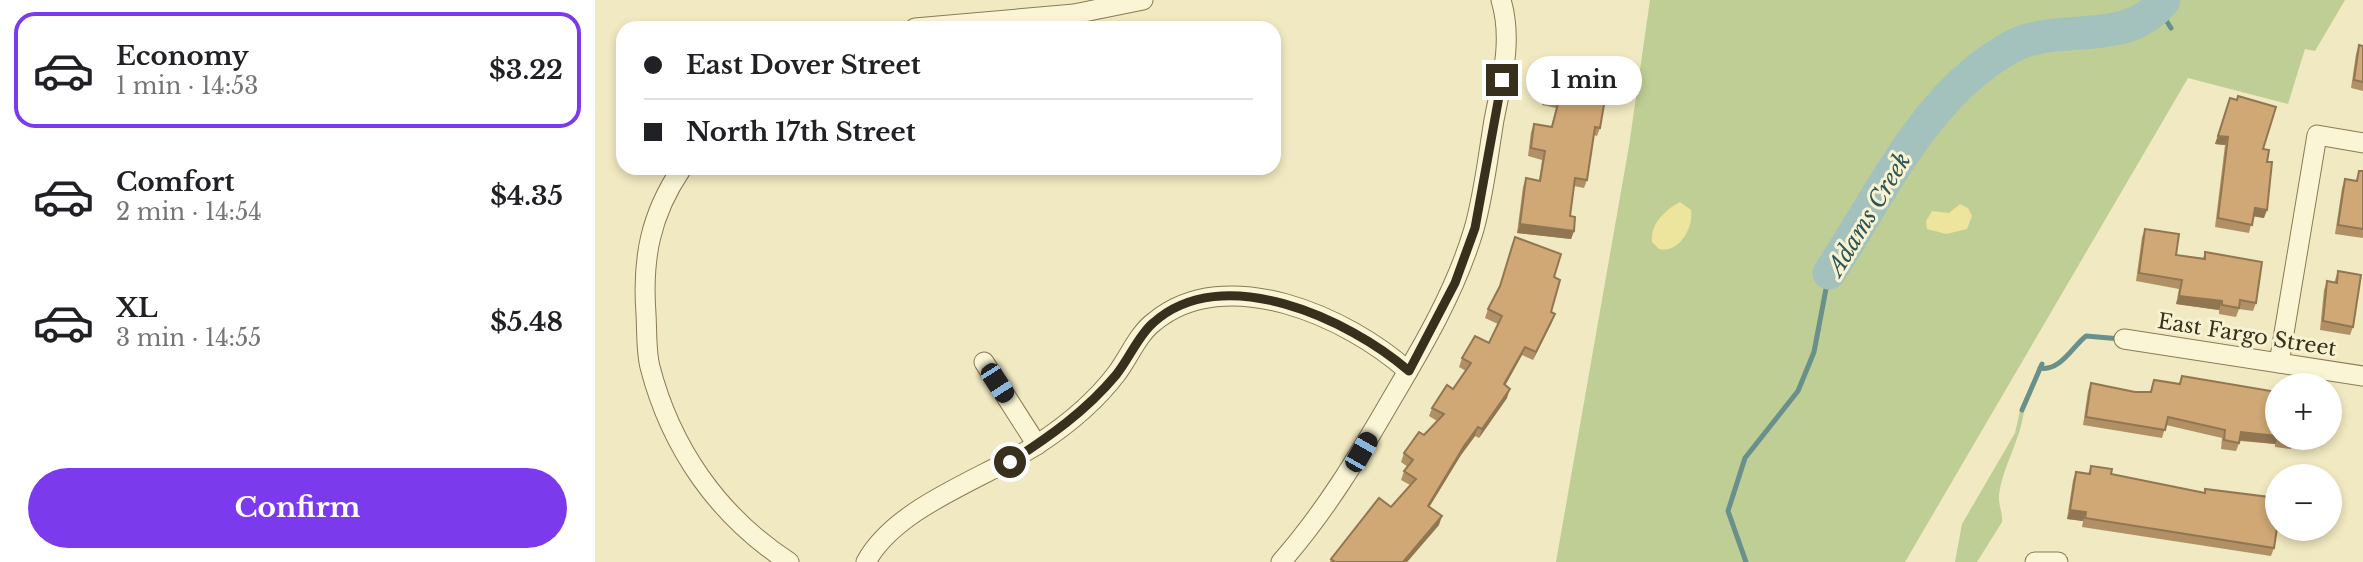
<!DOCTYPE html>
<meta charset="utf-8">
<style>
:root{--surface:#fff;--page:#f6f6f6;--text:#202124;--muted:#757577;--line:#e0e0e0;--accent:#7c3aed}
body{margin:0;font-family:"Libre Baskerville",serif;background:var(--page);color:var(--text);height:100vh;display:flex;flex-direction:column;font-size:26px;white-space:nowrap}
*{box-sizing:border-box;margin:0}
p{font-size:23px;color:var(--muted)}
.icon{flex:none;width:38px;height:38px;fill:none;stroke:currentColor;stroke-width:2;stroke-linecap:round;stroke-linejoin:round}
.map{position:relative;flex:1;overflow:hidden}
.details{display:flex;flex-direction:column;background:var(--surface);width:595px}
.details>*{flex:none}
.guide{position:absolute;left:21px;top:21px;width:665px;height:154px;border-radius:21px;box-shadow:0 4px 10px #0003;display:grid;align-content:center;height:154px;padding:0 28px;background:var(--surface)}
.tools{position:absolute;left:1670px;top:373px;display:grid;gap:14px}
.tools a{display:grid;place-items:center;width:77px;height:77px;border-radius:50%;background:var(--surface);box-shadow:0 4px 10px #0003;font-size:35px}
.end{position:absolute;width:32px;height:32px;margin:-16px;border:9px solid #392f1d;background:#fff;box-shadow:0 0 0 4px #fff}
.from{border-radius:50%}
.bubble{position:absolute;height:49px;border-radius:24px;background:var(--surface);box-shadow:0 4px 10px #0003;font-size:23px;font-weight:700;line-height:49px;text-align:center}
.car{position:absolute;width:21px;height:42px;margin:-21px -10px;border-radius:9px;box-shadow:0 0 5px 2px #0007;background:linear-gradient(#222 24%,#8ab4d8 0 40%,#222 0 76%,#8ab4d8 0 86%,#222 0)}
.guide b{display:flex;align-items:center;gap:24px;height:66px;font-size:26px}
.guide b+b{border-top:2px solid var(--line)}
.guide i{width:18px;height:18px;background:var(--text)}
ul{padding:12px 0 0;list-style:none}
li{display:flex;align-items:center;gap:21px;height:116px;margin:0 14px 10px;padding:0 14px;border:4px solid transparent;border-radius:21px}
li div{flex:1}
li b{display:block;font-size:26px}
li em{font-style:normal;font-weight:700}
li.selected{border-color:var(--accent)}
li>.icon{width:63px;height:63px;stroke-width:1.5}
.button{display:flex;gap:14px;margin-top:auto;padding:14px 28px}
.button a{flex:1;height:80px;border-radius:42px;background:var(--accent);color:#fff;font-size:28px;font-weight:700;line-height:80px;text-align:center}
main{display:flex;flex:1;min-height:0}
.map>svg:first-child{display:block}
.green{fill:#bfce94}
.sand{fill:#ede49d}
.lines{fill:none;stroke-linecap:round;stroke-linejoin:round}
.stream{stroke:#6a908c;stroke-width:5}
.river{stroke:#a4c2bd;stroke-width:33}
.minor-casing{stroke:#8a7a58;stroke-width:21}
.minor{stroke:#faf5d4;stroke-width:19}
.wall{fill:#b29065}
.shaded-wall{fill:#917652}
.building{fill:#cfa875;stroke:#917652;stroke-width:2}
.route{stroke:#392f1d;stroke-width:9}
.labels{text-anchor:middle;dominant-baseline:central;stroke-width:6;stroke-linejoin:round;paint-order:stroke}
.street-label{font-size:21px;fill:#392f1d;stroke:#f7f2d1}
.water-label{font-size:23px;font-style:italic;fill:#2b5559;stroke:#f7f2d1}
</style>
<main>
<section class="details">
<ul>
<li class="selected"><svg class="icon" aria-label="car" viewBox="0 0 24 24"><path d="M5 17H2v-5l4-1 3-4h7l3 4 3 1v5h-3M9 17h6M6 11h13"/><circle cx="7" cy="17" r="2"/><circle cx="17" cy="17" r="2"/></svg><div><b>Economy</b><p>1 min · 14:53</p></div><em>$3.22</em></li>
<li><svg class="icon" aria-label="car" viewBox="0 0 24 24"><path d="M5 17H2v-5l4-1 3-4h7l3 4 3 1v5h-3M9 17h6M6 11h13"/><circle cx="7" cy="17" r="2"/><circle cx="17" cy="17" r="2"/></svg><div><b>Comfort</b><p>2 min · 14:54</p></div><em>$4.35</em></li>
<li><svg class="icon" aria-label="car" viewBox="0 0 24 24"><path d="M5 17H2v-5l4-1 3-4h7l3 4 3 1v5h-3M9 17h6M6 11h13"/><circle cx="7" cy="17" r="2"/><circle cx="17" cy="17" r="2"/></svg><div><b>XL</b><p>3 min · 14:55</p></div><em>$5.48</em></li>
</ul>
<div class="button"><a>Confirm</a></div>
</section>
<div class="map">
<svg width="1768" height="562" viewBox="0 0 1768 562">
<rect width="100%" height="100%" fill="#f0e9c1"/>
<g class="green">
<path d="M1055,0h695l-30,51 -10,-2 -17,55 -100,-26 -283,484h-349l73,-416z"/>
<path d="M1425,411h4c-4,30 -21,55 -25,84 -1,9 4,18 3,27l-25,40h-22l7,-38 53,-91z"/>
</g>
<g class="sand">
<path d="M1085,202l11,8c3,17 -12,44 -32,39l-7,-7c-2,-18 13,-32 28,-40z"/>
<path d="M1365,204l8,4 4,8 -5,13 -21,5 -19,-5 -1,-8 6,-10 17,2z"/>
</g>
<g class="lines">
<g class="stream">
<path d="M1563,8l13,20"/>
<path d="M1445,368c20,4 33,-22 46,-32l35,3"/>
<path d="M1427,410l20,-46"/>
<path d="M1151,562l-18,-51 17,-53 53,-67 16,-39 15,-79"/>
</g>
<path class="river" d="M1234,273c53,-79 95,-178 182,-226 47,-26 117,2 153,-47"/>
<g class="minor-casing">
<g id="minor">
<path d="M320,28l159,-14 69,-14"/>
<path d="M87,168c-32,47 -40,91 -36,146 1,17 0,37 4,53 21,81 68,149 139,195"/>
<path d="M1529,339l239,37"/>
<path d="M389,362l53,83"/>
<path d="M1684,363l38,-228 46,8"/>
<path d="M271,562c30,-56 120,-84 172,-118 29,-19 58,-43 79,-71 12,-16 21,-39 37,-51 72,-60 194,-5 254,49"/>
<path d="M686,562c44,-50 77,-105 110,-162 32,-54 65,-110 83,-171 10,-35 14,-73 20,-109 8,-41 19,-80 7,-120"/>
<path d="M1440,562h23"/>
</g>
</g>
<use href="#minor" class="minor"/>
</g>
<g class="wall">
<path d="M1764,45l4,1v45l-12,-3 5,-34z"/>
<path d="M954,69l20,12 31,47 -3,8 -3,-1 -7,45 -3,8 -10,-2 -4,30 4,15 -3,8 -54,-6 6,-46 3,-9 13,3 3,-21 -14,-4 3,-24 3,-8 17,3 5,-19 -14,-3 4,-28z"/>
<path d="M1635,98l33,51 4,13 -3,56 -11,-2 -4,17 -34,-6 10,-82 -10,-1z"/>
<path d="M1764,171h4v67l-28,-4 7,-46 3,-9 11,2z"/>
<path d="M1550,229l31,26 27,3 2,-6 51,51 -3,8 -14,-2 -3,8 -17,-3v-4l-43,-6 3,-15 -43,-8 6,-44z"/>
<path d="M1743,271l15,56 -3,8 -30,-5 4,-40 3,-9 7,2z"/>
<path d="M959,277l-3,35 1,10 -19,38 -11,-5 -17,30 2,13 -28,40 -4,-2 -14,19 -32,52 10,18 -32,37h-77l1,-3 60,-52 19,-22 -9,-5 3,-9 4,-4 -7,-5 3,-9 33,-32 -8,-5 3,-8 21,-19 13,-18 -7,-4 3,-9 27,-15 9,-19 -13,-6 3,-9z"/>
<path d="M1587,376l112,65 -3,8 -16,-2v-3l-35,-3 -4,10 -15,-2 1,-11 -56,-13 -4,13 -79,-13 5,-34 3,-8 44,9h15l4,-12 25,4z"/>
<path d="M1496,466l20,8 93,19 1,-4 69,59 -3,8 -189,-29 1,-6 -16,-2 6,-39 3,-8 12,2z"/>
</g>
<g class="shaded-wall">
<path d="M1623,136l10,1 -3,8 -10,-1z"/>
<path d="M1660,208l12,2 -3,8 -12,-2z"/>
<path d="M925,224l54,7 -3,8 -54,-6z"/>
<path d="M1584,296l43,5 -3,9 -43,-6z"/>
<path d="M960,314l-3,8 -19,38 3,-8z"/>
<path d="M930,347l-3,8 -21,38 3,-9z"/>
<path d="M915,389l-3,9 -28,40 3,-9z"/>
<path d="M883,427l-3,9 -14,19 -36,59 3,-8 36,-60z"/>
<path d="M1646,432l36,4 1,2 -3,6 -37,-4z"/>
<path d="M1475,510l16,2 -3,9 -16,-2z"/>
<path d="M847,516l-3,9 -32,37h-4z"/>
</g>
<g class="building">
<path d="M1764,45l4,1v36l-9,-2z"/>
<path d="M954,69l21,2 -1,10 38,6 -7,41 -5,-1 -8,53 -12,-2 -5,38 5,1 -1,14 -54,-7 6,-46 14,3 5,-30 -14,-3 3,-24 18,3 7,-27 -14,-3z"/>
<path d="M1643,96l38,11 -13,42 6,1 -2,12h5l-5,48 -12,-2 -3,17 -34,-7 10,-81 -10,-1 12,-38 7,2z"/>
<path d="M1764,171h4v58l-25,-4 7,-46 12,2z"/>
<path d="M1550,229l34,5 -3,21 29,4v-7l57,10 -6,41 -16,-3 -1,8 -17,-3v-4l-43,-5 3,-16 -43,-7z"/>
<path d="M920,237l46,17 -7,23 6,3 -9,32 4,2 -19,38 -11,-5 -21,37 6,5 -28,40 -4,-2 -14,19 -36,60 14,10 -39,46h-68l-4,-3 48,-61 12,9 25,-28 -12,-8 9,-11 -9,-7 15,-21 5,3 20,-21 -12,-6 15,-23 6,4 18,-26 -9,-5 13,-22 14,7 13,-27 -14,-7 12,-23z"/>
<path d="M1743,271l23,4 -8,52 -30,-6 4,-40 10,2z"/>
<path d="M1587,376l95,16v44l-36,-4 -2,11 -15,-3 1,-10 -57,-13 -3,13 -79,-13 5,-34 44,9h16l3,-12 26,4z"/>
<path d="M1683,438h16v3l-16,-2z"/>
<path d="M1496,466l21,3 -1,5 94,19v-4l72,9v30l-3,20 -189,-30 1,-6 -16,-2 6,-38 14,2z"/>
</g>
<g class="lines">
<path class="route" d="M415,462c39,-25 76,-51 106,-87 13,-16 22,-39 37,-52 69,-63 196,-4 256,48l46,-88 20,-55 27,-148"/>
</g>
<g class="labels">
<g class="street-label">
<text transform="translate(1652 335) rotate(9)">East Fargo Street</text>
</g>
<g class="water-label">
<text transform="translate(1274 214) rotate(-59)">Adams Creek</text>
</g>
</g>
</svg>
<div class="tools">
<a>+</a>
<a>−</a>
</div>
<i class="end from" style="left:415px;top:462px"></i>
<i class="end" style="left:907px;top:80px"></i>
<div class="bubble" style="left:931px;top:56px;width:116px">1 min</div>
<i class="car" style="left:402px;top:383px;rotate:147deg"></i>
<i class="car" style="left:766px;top:452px;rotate:30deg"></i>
<div class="guide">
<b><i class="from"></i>East Dover Street</b>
<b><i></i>North 17th Street</b>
</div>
</div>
</main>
